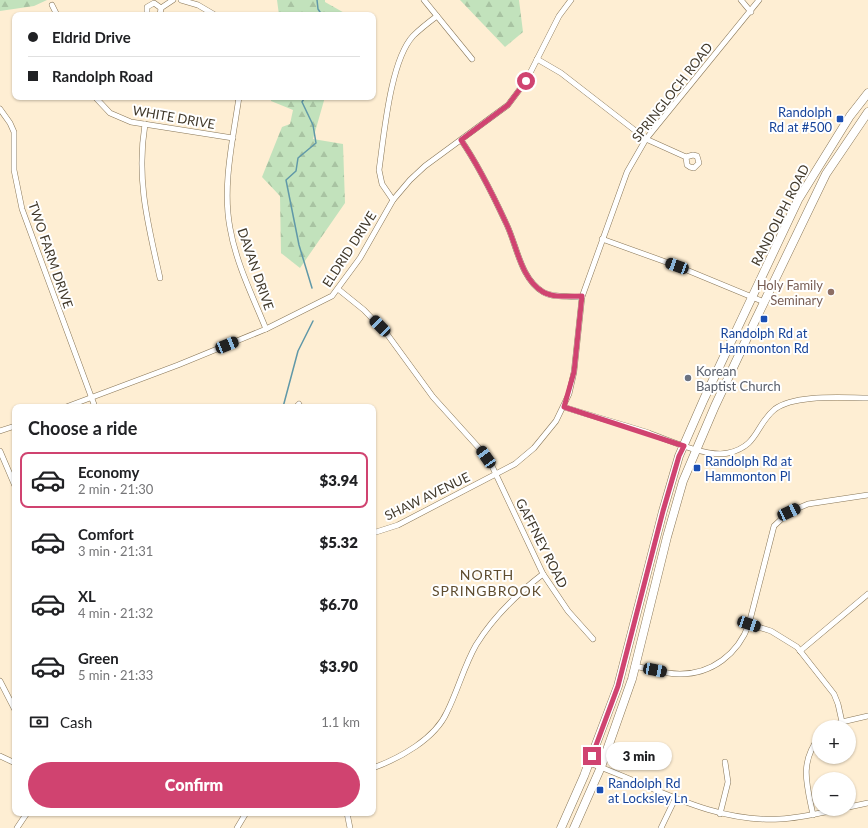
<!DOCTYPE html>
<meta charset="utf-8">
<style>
:root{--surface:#fff;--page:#f2f2f2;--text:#202124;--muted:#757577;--line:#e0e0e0;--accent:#d04370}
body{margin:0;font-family:Lato,sans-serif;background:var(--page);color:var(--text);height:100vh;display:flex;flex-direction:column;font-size:15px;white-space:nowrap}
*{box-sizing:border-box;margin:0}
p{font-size:13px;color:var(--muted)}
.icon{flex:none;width:22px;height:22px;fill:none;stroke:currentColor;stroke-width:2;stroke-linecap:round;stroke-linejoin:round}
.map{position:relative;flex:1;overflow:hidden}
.panel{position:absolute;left:12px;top:404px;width:364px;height:412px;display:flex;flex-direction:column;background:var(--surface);border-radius:8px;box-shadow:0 1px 3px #0004}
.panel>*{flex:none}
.top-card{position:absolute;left:12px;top:12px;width:364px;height:88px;border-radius:8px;box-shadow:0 1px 3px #0004;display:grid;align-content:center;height:88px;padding:0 16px;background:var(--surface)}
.controls{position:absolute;left:812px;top:720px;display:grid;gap:8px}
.controls a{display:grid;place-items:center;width:44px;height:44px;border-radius:50%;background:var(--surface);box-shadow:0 1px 3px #0004;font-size:20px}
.end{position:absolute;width:18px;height:18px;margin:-9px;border:5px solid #d04370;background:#fff;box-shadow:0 0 0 2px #fff}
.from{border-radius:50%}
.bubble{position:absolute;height:28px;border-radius:14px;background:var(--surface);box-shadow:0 1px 3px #0004;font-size:13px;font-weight:800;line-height:28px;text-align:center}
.car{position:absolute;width:12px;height:24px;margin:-12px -6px;border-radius:5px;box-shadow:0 0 3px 1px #0007;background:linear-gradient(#222 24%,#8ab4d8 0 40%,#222 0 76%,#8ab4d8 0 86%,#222 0)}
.top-card b{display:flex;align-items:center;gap:14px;height:38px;font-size:15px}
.top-card b+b{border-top:1px solid var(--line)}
.top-card i{width:10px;height:10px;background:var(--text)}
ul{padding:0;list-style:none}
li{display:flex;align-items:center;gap:12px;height:56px;margin:0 8px 6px;padding:0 8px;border:2px solid transparent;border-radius:8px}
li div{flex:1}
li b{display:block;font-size:15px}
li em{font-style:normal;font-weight:800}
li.selected{border-color:var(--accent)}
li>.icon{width:36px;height:36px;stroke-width:1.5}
h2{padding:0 16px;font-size:18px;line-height:48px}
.pay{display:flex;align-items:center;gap:10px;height:44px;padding:0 16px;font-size:15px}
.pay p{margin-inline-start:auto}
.button{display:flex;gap:8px;margin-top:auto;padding:8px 16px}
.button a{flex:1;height:46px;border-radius:24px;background:var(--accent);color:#fff;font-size:16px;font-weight:800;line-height:46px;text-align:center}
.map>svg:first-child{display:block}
.forest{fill:url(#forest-firs)}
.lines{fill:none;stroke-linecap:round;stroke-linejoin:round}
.stream{stroke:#6098a8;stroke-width:1.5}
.minor-casing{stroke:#887657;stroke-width:6}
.primary-casing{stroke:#887657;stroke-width:9}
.minor{stroke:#fff;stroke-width:5}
.primary{stroke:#fff;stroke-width:8}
.route{stroke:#d04370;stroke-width:5}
.transit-dot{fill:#1a4fb4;stroke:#fff;stroke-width:1.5}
.education-dot{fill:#8d6e63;stroke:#fff;stroke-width:1.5}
.worship-dot{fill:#6b7280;stroke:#fff;stroke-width:1.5}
.labels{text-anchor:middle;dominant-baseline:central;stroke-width:4;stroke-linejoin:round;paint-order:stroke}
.street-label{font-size:13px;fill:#41392b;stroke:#fff}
.transit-label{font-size:13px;fill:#164399;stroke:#fff;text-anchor:start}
.education-label{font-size:13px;fill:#785e54;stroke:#fff;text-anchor:end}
.worship-label{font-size:13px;fill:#5b616d;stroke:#fff;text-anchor:start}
.neighbourhood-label{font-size:14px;letter-spacing:1px;fill:#5f4d30;stroke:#fff}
</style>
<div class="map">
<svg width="868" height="828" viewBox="0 0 868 828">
<defs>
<pattern id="forest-firs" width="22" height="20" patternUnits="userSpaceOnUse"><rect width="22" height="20" fill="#c2e2bc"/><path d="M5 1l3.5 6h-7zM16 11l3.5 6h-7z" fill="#a8c3a2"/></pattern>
</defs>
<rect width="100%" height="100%" fill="#feeed3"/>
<g class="forest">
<path d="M0,0h47l-13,6 -34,5z"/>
<path d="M277,0h48v2l23,13h-69z"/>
<path d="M460,0h59l4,32 -18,15z"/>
<path d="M271,97h54l-12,42 30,5 2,59 -45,65 -19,-15 -1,-57 -18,-19 20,-50 8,-3 3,-14 -22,-9z"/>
</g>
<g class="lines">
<g class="stream">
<path d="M317,0l1,9 4,6"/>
<path d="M305,97l-3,5 11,23 3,18 -18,15 -2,13 -10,9 13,65 13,43"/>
<path d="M283,407l15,-56 15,-30"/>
</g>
<g class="minor-casing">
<g id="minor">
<path d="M181,0l17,5 17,10"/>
<path d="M424,0l48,59"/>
<path d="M741,0l10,12"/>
<path d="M52,5l5,10"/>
<path d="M161,8l12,-8"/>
<path d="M147,15v-8l7,-4 7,5 -1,7"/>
<path d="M537,59l24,14 85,66 40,18 1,8 3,2 4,1 5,-5 -2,-7 -4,-1 -7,2"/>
<path d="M95,97l15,16 21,9 102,16"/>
<path d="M239,97c-6,42 -17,89 -9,131 6,35 23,69 36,101"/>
<path d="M0,109l10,14 4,9v38l8,39 73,198"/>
<path d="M145,124c-9,56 3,100 15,154"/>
<path d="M461,140c18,26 32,55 45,83 11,22 14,55 37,69 10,6 27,4 39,5"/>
<path d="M393,200l-11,-16 -3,-14c5,-34 11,-109 34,-134 7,-7 16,-14 24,-20"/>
<path d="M602,239l75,27 87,36"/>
<path d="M338,289l26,21 23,24 46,63 46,51 13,18 51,108 25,37 25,28"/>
<path d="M66,407l112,-42 88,-36 66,-33 28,-38 33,-58 17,-20 15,-14 83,-61 18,-24 33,-65 12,-16"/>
<path d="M296,407l3,-3"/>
<path d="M564,407c28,9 57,17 85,26 18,7 60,25 79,20 31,-7 27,-28 47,-44 20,-15 68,-11 93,-11"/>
<path d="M0,431l15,-5"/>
<path d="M0,451l15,35"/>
<path d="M373,533l25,-8 117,-61 19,-16 22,-27 13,-27 5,-22 8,-75 45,-125 19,-33 113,-139"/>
<path d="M749,624l22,7 26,16 37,47 4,10 4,18"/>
<path d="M800,651l68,-57"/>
<path d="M634,666c15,3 31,8 46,8 32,0 58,-20 69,-50l25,-98 15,-14 19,-8 60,-9"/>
<path d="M0,681l15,29"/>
<path d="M831,727l11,-5 26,-6"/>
<path d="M0,756l15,7"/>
<path d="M589,763c63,22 122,60 191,56 20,-1 40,-6 60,-10"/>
<path d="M373,768c27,-10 62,-29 74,-56 11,-22 17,-46 29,-67 18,-29 41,-51 67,-71"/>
<path d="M849,807l19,-4"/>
<path d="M347,813l3,15"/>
<path d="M720,814l8,-32 -3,-20"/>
<path d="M813,815c-6,-30 -14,-51 6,-78"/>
<path d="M17,828l10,-15"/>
<path d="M237,828l9,-15"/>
<path d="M661,828l14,-29"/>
</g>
</g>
<g class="primary-casing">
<g id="primary">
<path d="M561,828l23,-52 34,-90 45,-175 16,-55 25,-57 94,-199 52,-84 18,-23"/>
<path d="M574,828l27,-61 31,-88 35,-142 16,-56 32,-75 40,-85 71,-147 42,-62"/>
</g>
</g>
<use href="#minor" class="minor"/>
<use href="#primary" class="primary"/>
</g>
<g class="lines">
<path class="route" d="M526,81l-18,24 -47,35c18,26 32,55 45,83 11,22 14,55 37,69 10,6 27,4 39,4l-8,76 -10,35 120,39 -5,10 -16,55 -45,175 -26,70"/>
</g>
<g class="transit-dot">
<rect x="836" y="115" width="8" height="8" rx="2"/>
<rect x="760" y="315" width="8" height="8" rx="2"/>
<rect x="693" y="464" width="8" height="8" rx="2"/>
<rect x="596" y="786" width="8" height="8" rx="2"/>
</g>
<circle class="education-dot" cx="831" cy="292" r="4"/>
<circle class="worship-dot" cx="688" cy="378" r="4"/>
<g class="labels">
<g class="street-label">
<text transform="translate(672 92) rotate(-52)">SPRINGLOCH ROAD</text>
<text transform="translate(174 117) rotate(10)">WHITE DRIVE</text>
<text transform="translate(780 215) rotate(-63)">RANDOLPH ROAD</text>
<text transform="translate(349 249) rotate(-57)">ELDRID DRIVE</text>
<text transform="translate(51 255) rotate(71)">TWO FARM DRIVE</text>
<text transform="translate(256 269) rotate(71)">DAVAN DRIVE</text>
<text transform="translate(427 496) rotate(-26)">SHAW AVENUE</text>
<text transform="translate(542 543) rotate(63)">GAFFNEY ROAD</text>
</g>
<g class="transit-label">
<text x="832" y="112" text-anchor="end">Randolph<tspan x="832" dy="15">Rd at #500</tspan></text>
<text x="764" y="333" text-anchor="middle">Randolph Rd at<tspan x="764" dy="15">Hammonton Rd</tspan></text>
<text x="705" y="461">Randolph Rd at<tspan x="705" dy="15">Hammonton Pl</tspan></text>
<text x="608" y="783">Randolph Rd<tspan x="608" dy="15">at Locksley Ln</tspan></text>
</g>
<g class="education-label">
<text x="823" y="285">Holy Family<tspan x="823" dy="15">Seminary</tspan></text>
</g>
<g class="worship-label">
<text x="696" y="371">Korean<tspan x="696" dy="15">Baptist Church</tspan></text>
</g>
<g class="neighbourhood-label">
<text x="487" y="574">NORTH<tspan x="487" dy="16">SPRINGBROOK</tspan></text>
</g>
</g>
</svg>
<div class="controls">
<a>+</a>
<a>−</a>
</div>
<i class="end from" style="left:526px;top:81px"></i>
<i class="end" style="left:592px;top:756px"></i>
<div class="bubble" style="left:606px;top:742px;width:66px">3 min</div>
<i class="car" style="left:677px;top:266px;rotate:290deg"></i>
<i class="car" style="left:380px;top:326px;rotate:315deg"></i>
<i class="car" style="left:227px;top:345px;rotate:68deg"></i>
<i class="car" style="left:486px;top:457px;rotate:325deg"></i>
<i class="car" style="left:789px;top:512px;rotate:65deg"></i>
<i class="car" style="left:749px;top:624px;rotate:108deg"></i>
<i class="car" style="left:655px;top:670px;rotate:101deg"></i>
<div class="top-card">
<b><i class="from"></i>Eldrid Drive</b>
<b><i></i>Randolph Road</b>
</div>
<section class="panel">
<h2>Choose a ride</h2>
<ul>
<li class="selected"><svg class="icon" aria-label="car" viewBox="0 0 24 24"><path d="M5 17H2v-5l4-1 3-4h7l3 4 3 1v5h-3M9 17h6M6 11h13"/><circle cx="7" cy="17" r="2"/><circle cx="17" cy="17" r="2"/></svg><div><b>Economy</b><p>2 min · 21:30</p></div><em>$3.94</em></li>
<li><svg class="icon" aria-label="car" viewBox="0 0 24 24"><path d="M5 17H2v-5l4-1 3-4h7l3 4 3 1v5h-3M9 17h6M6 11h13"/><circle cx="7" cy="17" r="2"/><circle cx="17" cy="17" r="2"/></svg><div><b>Comfort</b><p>3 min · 21:31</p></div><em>$5.32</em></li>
<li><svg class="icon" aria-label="car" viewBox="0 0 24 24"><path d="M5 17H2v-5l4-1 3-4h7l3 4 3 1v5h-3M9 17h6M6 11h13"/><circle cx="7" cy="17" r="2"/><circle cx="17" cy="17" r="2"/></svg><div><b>XL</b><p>4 min · 21:32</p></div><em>$6.70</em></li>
<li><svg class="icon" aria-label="car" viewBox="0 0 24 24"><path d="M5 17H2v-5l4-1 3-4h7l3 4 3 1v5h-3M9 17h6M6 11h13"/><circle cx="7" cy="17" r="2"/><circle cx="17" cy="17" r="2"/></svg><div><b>Green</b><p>5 min · 21:33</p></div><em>$3.90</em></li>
</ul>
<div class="pay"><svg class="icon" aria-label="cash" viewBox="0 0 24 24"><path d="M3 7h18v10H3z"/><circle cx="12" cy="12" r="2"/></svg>Cash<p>1.1 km</p></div>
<div class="button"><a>Confirm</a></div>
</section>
</div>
